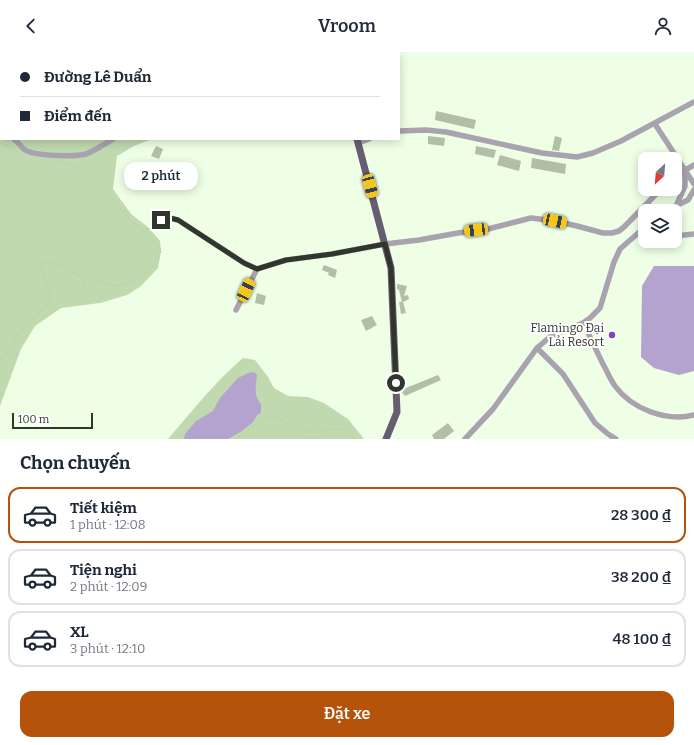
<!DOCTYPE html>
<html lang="vi">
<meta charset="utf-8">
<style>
:root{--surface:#fff;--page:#f2f2f3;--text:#1f2937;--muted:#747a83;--line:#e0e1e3;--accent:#b45309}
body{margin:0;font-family:Bitter,serif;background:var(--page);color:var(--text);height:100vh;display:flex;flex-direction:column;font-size:15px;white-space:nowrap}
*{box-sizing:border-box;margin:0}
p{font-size:13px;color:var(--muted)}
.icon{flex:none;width:22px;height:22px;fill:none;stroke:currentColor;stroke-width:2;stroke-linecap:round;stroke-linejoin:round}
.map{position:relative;height:387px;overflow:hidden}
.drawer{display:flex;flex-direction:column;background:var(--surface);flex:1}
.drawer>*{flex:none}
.hud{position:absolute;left:0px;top:0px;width:400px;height:88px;box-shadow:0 2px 10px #0003;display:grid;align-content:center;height:88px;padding:0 20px;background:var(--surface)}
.needle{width:26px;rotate:206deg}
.fabs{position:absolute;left:638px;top:100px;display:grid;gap:8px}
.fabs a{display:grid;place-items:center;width:44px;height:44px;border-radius:8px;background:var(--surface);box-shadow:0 2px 10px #0003;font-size:20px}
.scale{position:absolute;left:12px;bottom:10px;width:81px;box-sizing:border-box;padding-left:4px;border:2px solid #30362c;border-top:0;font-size:11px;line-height:14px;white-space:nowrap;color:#30362c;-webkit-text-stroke:3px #fff;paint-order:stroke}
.end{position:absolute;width:18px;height:18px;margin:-9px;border:5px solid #30362c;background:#fff;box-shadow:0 0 0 2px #fff}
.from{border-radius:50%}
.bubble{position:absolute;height:28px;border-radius:12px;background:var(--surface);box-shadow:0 2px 10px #0003;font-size:13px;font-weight:600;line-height:28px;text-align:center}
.car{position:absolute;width:12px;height:24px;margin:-12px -6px;border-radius:5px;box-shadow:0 0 3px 1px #0007;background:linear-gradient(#f5c518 24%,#345 0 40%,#f5c518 0 76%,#345 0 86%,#f5c518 0)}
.hud b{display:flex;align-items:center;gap:14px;height:38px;font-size:15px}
.hud b+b{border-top:1px solid var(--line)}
.hud i{width:10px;height:10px;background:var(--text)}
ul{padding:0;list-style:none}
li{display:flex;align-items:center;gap:12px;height:56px;margin:0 8px 6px;padding:0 12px;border:2px solid var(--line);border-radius:12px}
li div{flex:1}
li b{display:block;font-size:15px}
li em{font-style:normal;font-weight:600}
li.active{border-color:var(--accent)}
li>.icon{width:36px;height:36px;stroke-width:1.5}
h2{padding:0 20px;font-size:18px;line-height:48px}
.primary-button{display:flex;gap:8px;margin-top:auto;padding:8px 20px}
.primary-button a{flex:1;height:46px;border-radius:12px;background:var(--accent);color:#fff;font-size:16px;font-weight:600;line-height:46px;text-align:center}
header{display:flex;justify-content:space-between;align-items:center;height:52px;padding:0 20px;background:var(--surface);font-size:18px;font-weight:600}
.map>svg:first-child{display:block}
.green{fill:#c0d9ae}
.water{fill:#b4a2cf}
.building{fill:#b0bfa6}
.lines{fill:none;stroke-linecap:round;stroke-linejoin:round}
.path{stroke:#b2bfaa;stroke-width:1;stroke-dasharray:1 3;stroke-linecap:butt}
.minor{stroke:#a8a3af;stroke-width:5.5}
.major{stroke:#655d71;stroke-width:7}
.route{stroke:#30362c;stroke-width:5}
.poi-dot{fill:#7f45bb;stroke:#fff;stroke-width:1.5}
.labels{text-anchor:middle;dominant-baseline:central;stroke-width:4;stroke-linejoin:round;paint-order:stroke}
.poi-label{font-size:12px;fill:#30362c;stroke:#fff;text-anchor:end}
</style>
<header><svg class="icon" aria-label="back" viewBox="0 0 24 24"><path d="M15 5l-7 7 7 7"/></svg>Vroom<svg class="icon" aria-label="person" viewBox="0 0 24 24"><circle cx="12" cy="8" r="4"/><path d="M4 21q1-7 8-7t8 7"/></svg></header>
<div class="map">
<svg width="694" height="387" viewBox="0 0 694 387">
<rect width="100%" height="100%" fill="#efffe5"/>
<g class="green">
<path d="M0,0h393l-392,1v86h151l-18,7 -17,10 -4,33 18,25 18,14 11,13 1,10 -3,17 -17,18 -14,9 -27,8 -39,5 -26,18 -14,23 -21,57z"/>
<path d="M243,306l12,2 13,17 6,11 14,8 20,1 16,6 24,16 16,20h-196c24,-28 47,-57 75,-81z"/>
</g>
<g class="water">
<path d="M654,214h40v105l-15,4 -25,-7 -13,-11 1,-71z"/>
<path d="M254,320l3,3c-1,11 -4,20 4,29v9l-4,2 -4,7 -11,9 -14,8h-44l1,-5 11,-13 17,-10 7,-13 18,-20 10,-5z"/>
</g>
<g class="building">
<path d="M436,59l40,9 -2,9 -39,-9z"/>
<path d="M428,84l17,2 -1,8 -16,-2z"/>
<path d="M555,84l7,2 -3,13 -7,-1z"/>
<path d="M156,94l7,3 -4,10 -8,-3z"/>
<path d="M476,94l20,4 -2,8 -19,-4z"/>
<path d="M500,103l21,6 -2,10 -22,-6z"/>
<path d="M532,106l34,6 -1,10 -34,-6z"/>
<path d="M324,213l13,5 -2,8 -7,-3 1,-2 -7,-3z"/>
<path d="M397,232l10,2 -3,10 4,-1 1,4 -6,3 3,11 -5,1 -2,-12h3l-3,-12 -2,-1z"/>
<path d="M257,241l9,3 -2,9 -9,-2z"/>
<path d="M372,264l5,9 -11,6 -5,-11z"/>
<path d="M438,323l3,5 -36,16 -4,-5h3l-1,-2 13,-5z"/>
<path d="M448,371l6,8 -10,8h-10l-2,-4z"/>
</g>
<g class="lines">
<g class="path">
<path d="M326,1l1,-1"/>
<path d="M0,31l1,-1"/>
<path d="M0,91l16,6"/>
<path d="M0,311l27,-41 15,-11 7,-8 2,-4 -1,-7 -8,-21v-4l3,-5h8l25,13 3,2 4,11 4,2 11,-9c6,1 12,5 18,5 16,-1 43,-20 43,-37l-40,-39 -21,-29 -8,-7 -17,-8 -17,-5"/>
<path d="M235,387c5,-3 11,-6 15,-10 5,-4 9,-10 15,-11 17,-4 28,13 44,14 17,2 32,-11 46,7"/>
</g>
<g class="minor">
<path d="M655,72l39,60"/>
<path d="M399,79l27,-1 20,2 96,21 35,4 16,-4 28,-12 73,-39"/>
<path d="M0,81h1"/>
<path d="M14,87c4,3 7,8 11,11 10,6 49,7 61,4 9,-3 18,-10 27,-15"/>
<path d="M358,91l11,-4"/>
<path d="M675,124l19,-11"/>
<path d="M676,154l9,-20v-14"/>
<path d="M665,159l23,-11 6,-10"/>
<path d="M161,168l9,-2 8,2 66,43 13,6"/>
<path d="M675,184l19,-2"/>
<path d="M236,258l21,-41 29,-9 46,-6 53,-10 34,-4 39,-7 30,-4 43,-11 24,3 22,5 26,7h9l7,-2 5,-4 37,-38"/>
<path d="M583,271c7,13 13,27 20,41 4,7 7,15 12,22 17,23 51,36 79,29"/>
<path d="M537,296l26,26 32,49 13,11 8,5"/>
<path d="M465,387l28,-30 44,-61 14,-12 32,-13 7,-5 10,-10 14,-46 6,-13 25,-22"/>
</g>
<g class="major">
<path d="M338,0v1"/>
<path d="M357,87l34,129 6,144 -11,27"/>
</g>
</g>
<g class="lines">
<path class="route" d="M161,168l9,-2 8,2 66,43 13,6 29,-9 46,-6 53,-10 6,24 5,115"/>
</g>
<circle class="poi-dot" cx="612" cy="283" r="4"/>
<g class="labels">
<g class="poi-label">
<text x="604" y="276">Flamingo Đại<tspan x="604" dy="14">Lải Resort</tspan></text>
</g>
</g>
</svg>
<div class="fabs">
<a><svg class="needle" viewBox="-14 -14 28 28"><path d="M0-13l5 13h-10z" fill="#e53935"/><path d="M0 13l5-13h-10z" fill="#747a83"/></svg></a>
<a><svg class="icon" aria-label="layers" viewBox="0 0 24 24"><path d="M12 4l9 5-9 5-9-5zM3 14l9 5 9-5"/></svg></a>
</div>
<div class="scale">100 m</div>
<i class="end from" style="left:396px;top:331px"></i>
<i class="end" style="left:161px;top:168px"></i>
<div class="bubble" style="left:124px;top:110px;width:74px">2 phút</div>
<i class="car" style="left:370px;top:134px;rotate:165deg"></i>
<i class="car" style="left:555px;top:169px;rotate:102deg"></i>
<i class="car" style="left:476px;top:178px;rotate:263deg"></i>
<i class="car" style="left:246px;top:238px;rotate:25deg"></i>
<div class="hud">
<b><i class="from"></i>Đường Lê Duẩn</b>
<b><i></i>Điểm đến</b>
</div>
</div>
<section class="drawer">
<h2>Chọn chuyến</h2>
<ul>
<li class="active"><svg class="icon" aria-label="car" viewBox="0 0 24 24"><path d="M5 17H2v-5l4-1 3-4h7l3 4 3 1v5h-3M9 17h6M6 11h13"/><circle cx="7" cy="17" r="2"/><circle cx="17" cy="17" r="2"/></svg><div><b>Tiết kiệm</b><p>1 phút · 12:08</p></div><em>28 300 ₫</em></li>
<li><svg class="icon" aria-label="car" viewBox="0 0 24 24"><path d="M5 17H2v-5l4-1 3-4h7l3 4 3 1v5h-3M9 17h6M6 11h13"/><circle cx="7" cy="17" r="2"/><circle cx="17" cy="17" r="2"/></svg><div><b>Tiện nghi</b><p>2 phút · 12:09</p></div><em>38 200 ₫</em></li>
<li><svg class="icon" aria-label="car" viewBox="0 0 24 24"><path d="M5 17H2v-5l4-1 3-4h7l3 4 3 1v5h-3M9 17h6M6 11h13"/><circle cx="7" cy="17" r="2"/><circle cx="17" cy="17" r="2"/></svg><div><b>XL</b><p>3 phút · 12:10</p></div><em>48 100 ₫</em></li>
</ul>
<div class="primary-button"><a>Đặt xe</a></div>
</section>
